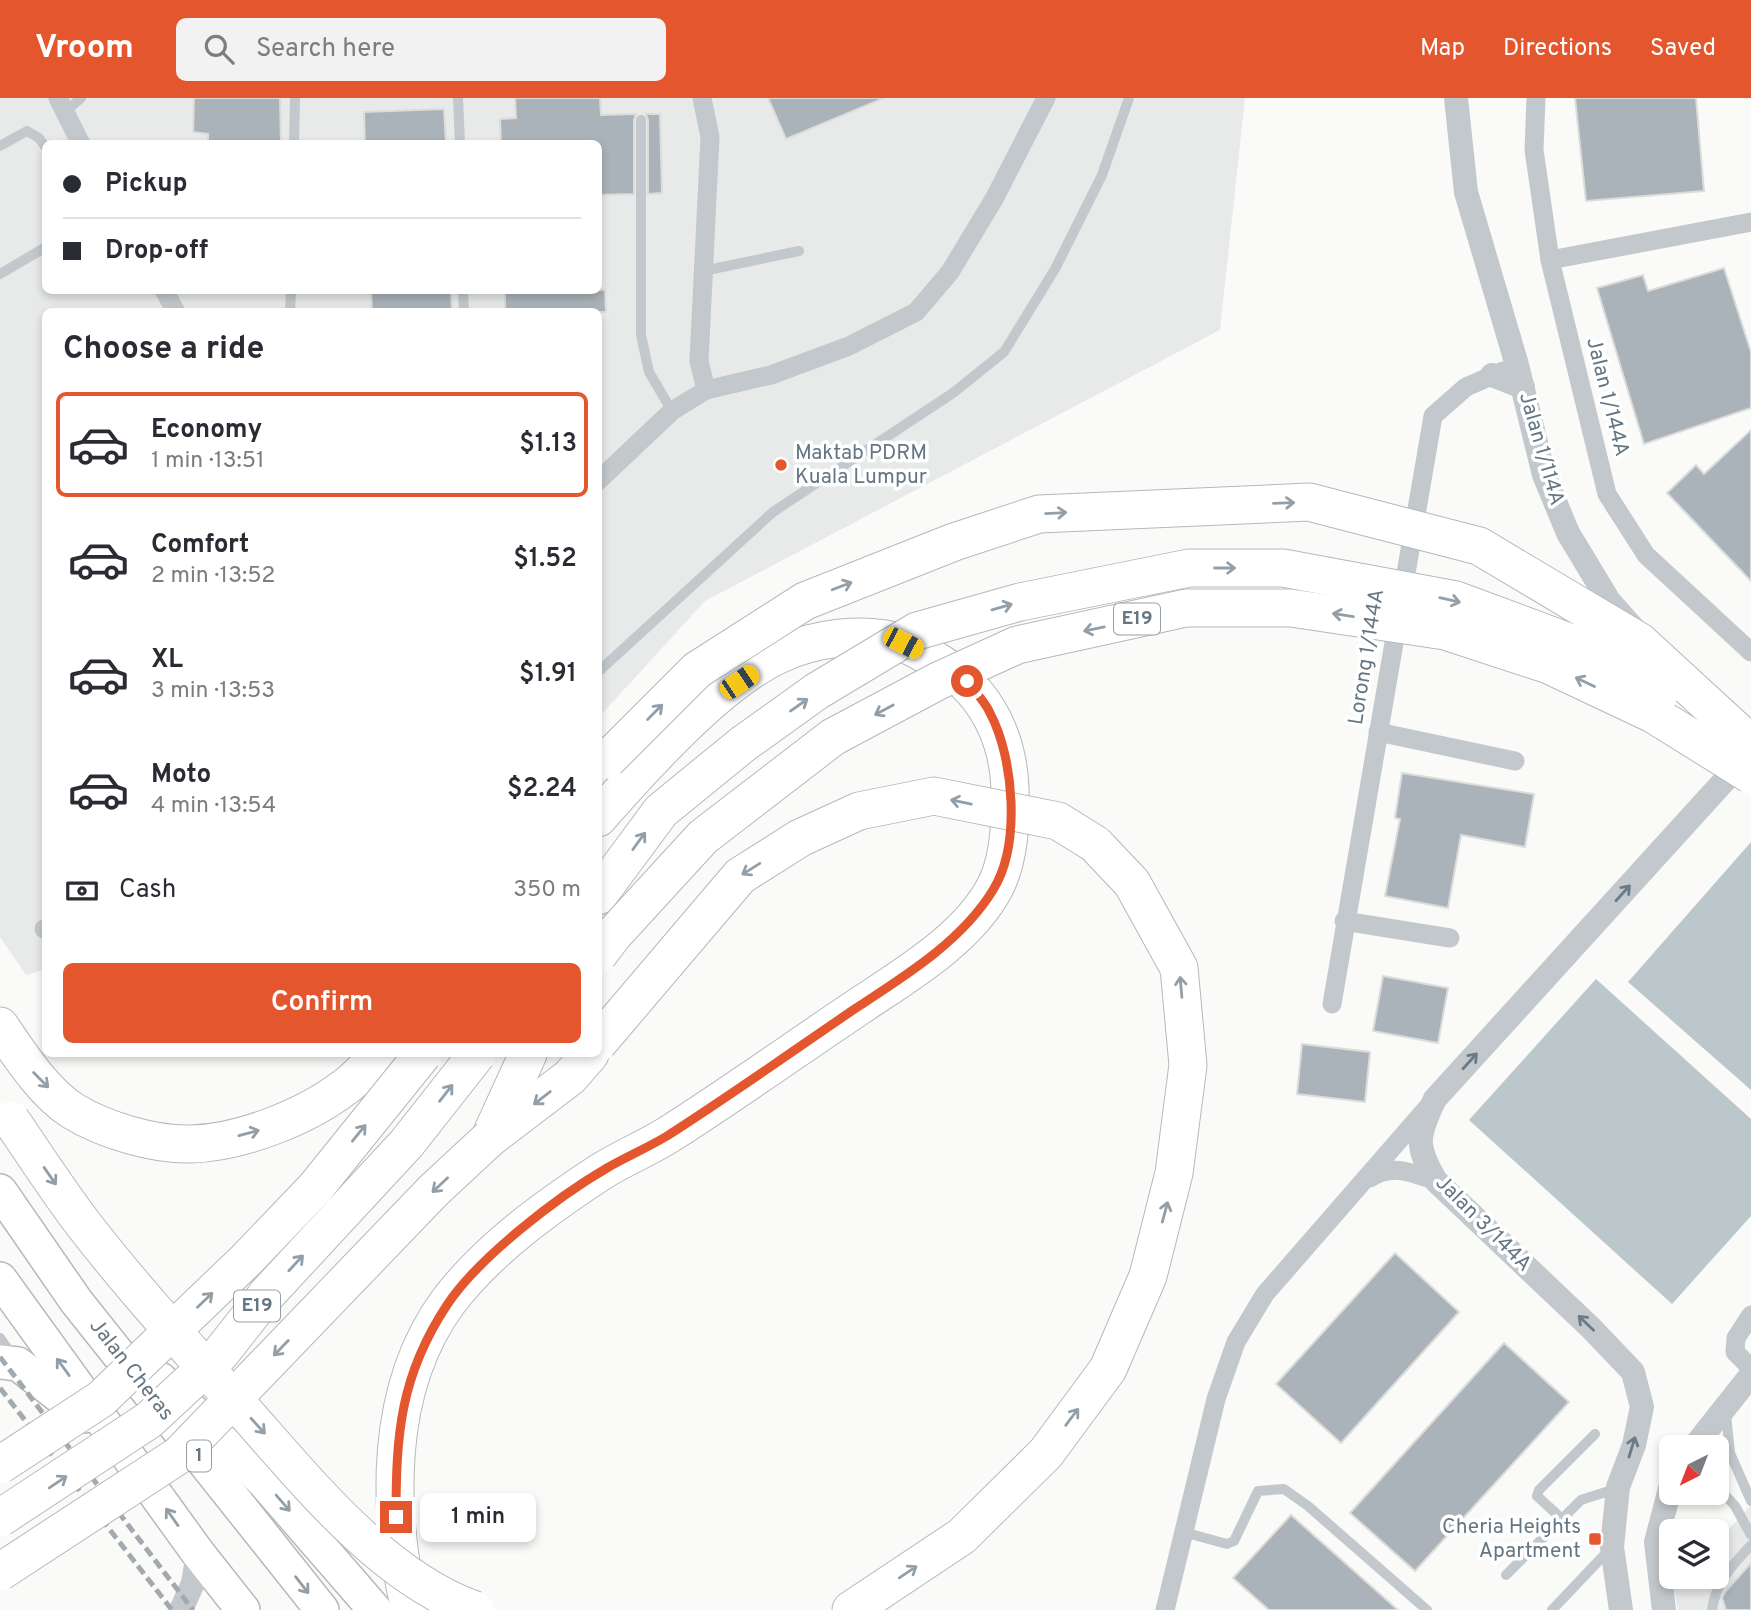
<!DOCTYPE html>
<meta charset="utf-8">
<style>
:root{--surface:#fff;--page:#f2f2f3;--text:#2b2b33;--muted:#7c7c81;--line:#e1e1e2;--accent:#e4572e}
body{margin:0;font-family:Overpass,sans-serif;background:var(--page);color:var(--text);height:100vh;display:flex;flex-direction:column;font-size:26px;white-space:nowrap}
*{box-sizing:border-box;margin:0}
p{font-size:23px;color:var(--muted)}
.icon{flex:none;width:38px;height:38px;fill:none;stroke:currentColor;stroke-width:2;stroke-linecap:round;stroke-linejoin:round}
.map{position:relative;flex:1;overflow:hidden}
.side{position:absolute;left:42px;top:210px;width:560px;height:749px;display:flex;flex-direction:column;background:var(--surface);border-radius:10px;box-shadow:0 4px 10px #0003}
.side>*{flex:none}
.hud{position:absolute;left:42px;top:42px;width:560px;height:154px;border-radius:10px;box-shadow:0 4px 10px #0003;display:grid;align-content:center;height:154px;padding:0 21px;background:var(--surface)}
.needle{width:46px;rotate:222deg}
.fabs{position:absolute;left:1659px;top:1337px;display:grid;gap:14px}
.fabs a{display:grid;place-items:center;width:70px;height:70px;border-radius:10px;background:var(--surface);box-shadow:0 4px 10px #0003;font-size:35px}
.end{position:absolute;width:32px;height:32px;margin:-16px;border:9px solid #e4572e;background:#fff;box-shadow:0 0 0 4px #fff}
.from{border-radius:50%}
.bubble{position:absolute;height:49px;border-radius:10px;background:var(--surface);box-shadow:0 4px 10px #0003;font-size:23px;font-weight:600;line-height:49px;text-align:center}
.car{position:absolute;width:21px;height:42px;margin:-21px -10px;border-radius:9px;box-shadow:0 0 5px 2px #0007;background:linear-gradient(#f5c518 24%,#345 0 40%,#f5c518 0 76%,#345 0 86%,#f5c518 0)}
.hud b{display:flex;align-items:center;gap:24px;height:66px;font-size:26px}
.hud b+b{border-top:2px solid var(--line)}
.hud i{width:18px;height:18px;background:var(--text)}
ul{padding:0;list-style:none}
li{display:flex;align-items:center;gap:21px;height:105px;margin:0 14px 10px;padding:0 7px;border:4px solid transparent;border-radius:10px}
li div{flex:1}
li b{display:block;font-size:26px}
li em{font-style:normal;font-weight:600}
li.on{border-color:var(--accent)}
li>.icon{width:63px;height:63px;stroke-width:1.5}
h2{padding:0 21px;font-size:32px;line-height:84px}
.pay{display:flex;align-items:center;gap:18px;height:77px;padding:0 21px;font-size:26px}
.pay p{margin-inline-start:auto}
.button{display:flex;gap:14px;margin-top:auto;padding:14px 21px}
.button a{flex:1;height:80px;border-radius:10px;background:var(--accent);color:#fff;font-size:28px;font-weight:600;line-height:80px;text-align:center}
header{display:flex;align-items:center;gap:42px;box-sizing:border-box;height:98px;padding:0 35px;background:var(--accent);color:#fff}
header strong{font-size:33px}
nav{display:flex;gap:38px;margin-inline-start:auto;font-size:24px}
.search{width:490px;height:63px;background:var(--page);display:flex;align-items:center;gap:18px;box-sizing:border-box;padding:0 24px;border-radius:10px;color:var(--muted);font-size:26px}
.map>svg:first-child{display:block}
.built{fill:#e8e9e9;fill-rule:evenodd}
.water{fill:#bbc7cb}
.building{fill:#aab3b9;stroke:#dcdcda;stroke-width:2}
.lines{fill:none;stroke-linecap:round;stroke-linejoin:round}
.trunk-casing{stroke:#b4b9bd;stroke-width:36}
.motorway-casing{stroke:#b4b9bd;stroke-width:39}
.service{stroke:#c3c8cc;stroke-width:10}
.minor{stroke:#c3c8cc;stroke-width:19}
.tertiary{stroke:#c3c8cc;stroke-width:24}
.trunk{stroke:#fff;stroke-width:33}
.motorway{stroke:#fff;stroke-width:37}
.rail{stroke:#a2aab0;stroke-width:5;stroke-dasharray:10 5;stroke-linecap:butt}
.motorway-bridge-casing{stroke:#b4b9bd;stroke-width:39;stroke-linecap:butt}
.motorway-bridge{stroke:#fff;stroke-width:37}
.oneway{stroke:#939fa8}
.oneway2{stroke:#6a7a87}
.route{stroke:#e4572e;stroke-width:9}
.poi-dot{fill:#e4572e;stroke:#fff;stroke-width:2.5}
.labels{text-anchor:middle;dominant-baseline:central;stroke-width:7;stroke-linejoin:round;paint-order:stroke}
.shield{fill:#fff;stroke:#939fa8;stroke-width:2}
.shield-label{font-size:19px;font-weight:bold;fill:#657683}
.street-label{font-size:21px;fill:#657683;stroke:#fff}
.poi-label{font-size:21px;fill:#657683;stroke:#fff;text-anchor:start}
</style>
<header>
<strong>Vroom</strong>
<div class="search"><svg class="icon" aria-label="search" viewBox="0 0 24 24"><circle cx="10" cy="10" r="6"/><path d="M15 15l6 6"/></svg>Search here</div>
<nav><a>Map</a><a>Directions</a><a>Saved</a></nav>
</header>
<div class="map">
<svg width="1751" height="1512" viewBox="0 0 1751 1512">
<rect width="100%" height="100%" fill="#fafaf8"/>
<g class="built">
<path d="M0,0h1245l-25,232 -515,271 -106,116 -1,-405h-552v657l-20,6 -26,-38zM46,46h552v146h-552z"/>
<path d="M1751,1407v105h-73l-4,-21 11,-12h32v-35z"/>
</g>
<g class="water">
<path d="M1751,744v248l-123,-108z"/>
<path d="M1596,881l155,140v97l-79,88 -203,-184z"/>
</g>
<g class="building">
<path d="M194,0h86l1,46h-73v-10l-15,-2z"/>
<path d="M515,0h85l1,17 35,-1 -2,6v74l-36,1v-51h-97l-1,-25 16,-1z"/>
<path d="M768,0h116l-98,41z"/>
<path d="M1575,0h121l8,93 -118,10z"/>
<path d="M444,11l2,35h-81l-1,-32z"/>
<path d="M646,16h14l2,79 -14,1v-74z"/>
<path d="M1724,170l27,84v56l-107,36 -47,-156 46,-13 5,16z"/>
<path d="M371,192h80l1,22h-80z"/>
<path d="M505,192h100l1,22h-101z"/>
<path d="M1751,332v151l-84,-88 29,-28 8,9z"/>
<path d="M1402,675l132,21 -9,53 -64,-12 -13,73 -63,-12 15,-77 -5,-1z"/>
<path d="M1383,878l65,12 -10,55 -65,-12z"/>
<path d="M1302,946l68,8 -5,50 -68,-8z"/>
<path d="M1395,1155l64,59 -118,131 -65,-59z"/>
<path d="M1504,1245l65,59 -154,169 -65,-58z"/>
<path d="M1291,1417l107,95h-129l-36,-32z"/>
<path d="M1751,1465v47h-25l-4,-12 3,-6z"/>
</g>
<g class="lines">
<g class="trunk-casing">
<g id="trunk">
<path d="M0,1093l76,110 246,309"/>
<path d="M0,1181l198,274 45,57"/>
<path d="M0,1264l18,2 67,52"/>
<path d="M160,1281l104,103 111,128"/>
</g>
</g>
<g class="motorway-casing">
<g id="motorway">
<path d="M598,798l63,-85 82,-67"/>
<path d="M0,928c19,28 44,67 73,85 31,19 81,34 118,33 49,-1 115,-27 154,-57 13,-9 23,-22 34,-33"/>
<path d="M491,1037l37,-81"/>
<path d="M490,1040l80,-61 20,-23"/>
<path d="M410,1512c-23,-100 -26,-221 38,-308 40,-53 99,-95 154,-131 21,-13 45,-23 66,-36 66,-42 130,-88 196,-132 45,-30 105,-66 131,-116 15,-29 16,-67 15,-99 -2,-50 -23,-93 -64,-121 -14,-9 -29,-19 -44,-24 -37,-12 -89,-5 -124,12 -60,28 -135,112 -180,163"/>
<path d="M851,1512l111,-74 84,-83 62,-84 40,-93 26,-103 14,-108 -9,-97 -47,-85 -37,-39"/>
</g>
</g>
<g class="service">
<path d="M458,0l2,46"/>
<path d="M65,14l16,-14"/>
<path d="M641,22v215l8,37 23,39"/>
<path d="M294,46l1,-46"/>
<path d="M0,48l27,-15 12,7 7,10"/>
<path d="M703,173l96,-20"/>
<path d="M0,176l46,-27"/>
<path d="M463,192l1,22"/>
<path d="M290,214l1,-22"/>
<path d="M598,574l175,-160 180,-119 51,-41 51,-83 47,-94 27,-77"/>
<path d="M0,1240l12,17"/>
<path d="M1726,1316l4,39 21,48"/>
<path d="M1717,1388l18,20 16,29"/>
<path d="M1562,1421l-25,-23 2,-6 56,-56"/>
<path d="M1183,1434l44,12 7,-3 24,-50 26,-2 24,17 119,104"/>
<path d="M1506,1477l75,-75 34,-11"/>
<path d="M1552,1512l58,-61"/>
<path d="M1712,1512c4,-29 20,-44 39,-65"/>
</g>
<g class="minor">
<path d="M58,0l23,46"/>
<path d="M702,0l8,39 -11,224 7,29"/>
<path d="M1536,0l-2,52 16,110 57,234 39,61 105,97"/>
<path d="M1550,162l201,-38"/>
<path d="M164,192l12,22"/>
<path d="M598,383l74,-70 34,-21 65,-15 78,-29 67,-34 34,-40 44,-73 52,-101"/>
<path d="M1378,634l137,29"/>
<path d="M1344,823l106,17"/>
<path d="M44,831h2"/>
<path d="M1332,906l101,-588 33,-29 37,-16"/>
<path d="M1370,1080c22,-15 43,-5 66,3"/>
<path d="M1751,1217l-15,23 -1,14 16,16"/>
<path d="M1165,1512l51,-211 20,-57 29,-48 162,-186"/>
</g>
<g class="tertiary">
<path d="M1456,0l10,94 51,173 27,110 24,58 41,68 24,27"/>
<path d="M1492,277l31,12"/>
<path d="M1694,1349l57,-72"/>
<path d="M181,1512l12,-27 5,-30"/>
<path d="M1621,1512l-9,-63 6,-60 16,-42 8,-38 -9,-35 -42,-44 -155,-147c-21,-35 -19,-45 -1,-82l311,-342"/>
<path d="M1664,1512l-8,-68 15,-57"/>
</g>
<use href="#trunk" class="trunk"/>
<use href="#motorway" class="motorway"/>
<g class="rail">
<path d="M0,1259l193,253"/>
<path d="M0,1290l172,222"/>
</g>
<g class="motorway-bridge-casing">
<g id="motorway-bridge">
<path d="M743,646l74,-53 100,-60 103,-29 169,-34h94l173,32 137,51 65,46"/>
<path d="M607,662l90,-90 108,-69 149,-59 85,-28 270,-12 170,44 161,96 111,102"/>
<path d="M598,857l16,-21 89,-97 130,-100 105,-56 79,-36 169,-37h105l154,23 104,34 104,49 98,61"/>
<path d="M598,945l142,-167 60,-38 59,-27 75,-15 124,25 37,23"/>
<path d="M11,1022c24,35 47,71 73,105 52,67 110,130 167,194 61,69 135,160 224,191"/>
<path d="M0,1367l101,-66 145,-139 69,-72 108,-134"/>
<path d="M0,1420l149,-98 71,-66 48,-61 139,-150 70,-89"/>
<path d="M0,1474l179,-117 255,-265 56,-52"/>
</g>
</g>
<use href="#motorway-bridge" class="motorway-bridge"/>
</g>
<defs><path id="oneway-shaft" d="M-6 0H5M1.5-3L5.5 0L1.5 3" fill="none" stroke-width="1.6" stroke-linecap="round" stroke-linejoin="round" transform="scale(1.75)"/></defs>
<g class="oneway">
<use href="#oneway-shaft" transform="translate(1284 405) rotate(-2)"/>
<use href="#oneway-shaft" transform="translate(1056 415) rotate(-3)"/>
<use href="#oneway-shaft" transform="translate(1225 470)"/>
<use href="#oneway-shaft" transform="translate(842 488) rotate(-21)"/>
<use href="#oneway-shaft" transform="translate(1450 502) rotate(13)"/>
<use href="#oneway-shaft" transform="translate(1002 509) rotate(-16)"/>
<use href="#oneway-shaft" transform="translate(1343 517) rotate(-171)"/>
<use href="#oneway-shaft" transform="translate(1094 531) rotate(168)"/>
<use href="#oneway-shaft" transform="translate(1585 584) rotate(-155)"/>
<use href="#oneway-shaft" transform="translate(799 607) rotate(-35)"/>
<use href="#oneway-shaft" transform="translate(884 612) rotate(152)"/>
<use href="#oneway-shaft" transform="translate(655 614) rotate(-45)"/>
<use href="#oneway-shaft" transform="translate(961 704) rotate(-168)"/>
<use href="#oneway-shaft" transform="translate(639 743) rotate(-54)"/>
<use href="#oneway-shaft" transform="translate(751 771) rotate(148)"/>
<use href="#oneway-shaft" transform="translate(1181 889) rotate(-95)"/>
<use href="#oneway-shaft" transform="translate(41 982) rotate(45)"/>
<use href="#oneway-shaft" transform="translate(446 995) rotate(-52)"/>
<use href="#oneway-shaft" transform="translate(542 1000) rotate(142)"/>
<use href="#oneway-shaft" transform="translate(249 1035) rotate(-15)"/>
<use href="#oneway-shaft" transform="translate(359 1035) rotate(-51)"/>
<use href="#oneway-shaft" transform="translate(50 1078) rotate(55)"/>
<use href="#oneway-shaft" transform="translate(440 1087) rotate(137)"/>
<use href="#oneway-shaft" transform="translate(1165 1114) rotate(-75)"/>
<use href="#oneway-shaft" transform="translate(296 1165) rotate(-47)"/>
<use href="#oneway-shaft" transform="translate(205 1202) rotate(-44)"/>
<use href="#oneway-shaft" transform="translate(281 1250) rotate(134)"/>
<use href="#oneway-shaft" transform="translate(63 1269) rotate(-126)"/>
<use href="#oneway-shaft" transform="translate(1072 1319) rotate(-53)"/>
<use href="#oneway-shaft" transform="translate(258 1328) rotate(48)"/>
<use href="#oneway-shaft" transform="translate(58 1384) rotate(-34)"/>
<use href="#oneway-shaft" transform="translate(283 1405) rotate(49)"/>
<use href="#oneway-shaft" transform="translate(172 1419) rotate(-125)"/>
<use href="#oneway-shaft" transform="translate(908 1474) rotate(-34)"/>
<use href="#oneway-shaft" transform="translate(302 1487) rotate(52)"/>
</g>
<g class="oneway2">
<use href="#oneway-shaft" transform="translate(1623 795) rotate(-48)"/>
<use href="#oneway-shaft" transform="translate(1470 963) rotate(-48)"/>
<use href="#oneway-shaft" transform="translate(1586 1225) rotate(-136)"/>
<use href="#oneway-shaft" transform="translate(1632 1349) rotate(-73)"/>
</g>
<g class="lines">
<path class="route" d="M396,1419c0,-82 4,-141 51,-212 31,-47 110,-108 160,-137 19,-11 40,-20 60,-32 64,-41 126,-85 189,-128 49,-32 106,-67 137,-118 28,-45 21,-132 -3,-177 -5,-12 -16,-22 -23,-32"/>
</g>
<g class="poi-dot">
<circle cx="781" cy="367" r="7"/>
<rect x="1588" y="1434" width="14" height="14" rx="3.5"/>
</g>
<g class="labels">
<g class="shield">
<rect x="1114" y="505.5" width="46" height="31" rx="5"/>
<rect x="234" y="1192.5" width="46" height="31" rx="5"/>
<rect x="187" y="1342.5" width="24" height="31" rx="5"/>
</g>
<g class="shield-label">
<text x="1137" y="521">E19</text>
<text x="257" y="1208">E19</text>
<text x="199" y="1358">1</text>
</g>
<g class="street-label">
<text transform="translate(1607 299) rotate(76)">Jalan 1/144A</text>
<text transform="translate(1541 351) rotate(74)">Jalan 1/114A</text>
<text transform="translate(1367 559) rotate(-81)">Lorong 1/144A</text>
<text transform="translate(1483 1126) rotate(45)">Jalan 3/144A</text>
<text transform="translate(131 1272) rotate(52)">Jalan Cheras</text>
</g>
<g class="poi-label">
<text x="795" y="355">Maktab PDRM<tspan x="795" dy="24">Kuala Lumpur</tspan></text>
<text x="1581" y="1429" text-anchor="end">Cheria Heights<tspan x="1581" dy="24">Apartment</tspan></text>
</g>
</g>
</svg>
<div class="fabs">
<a><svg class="needle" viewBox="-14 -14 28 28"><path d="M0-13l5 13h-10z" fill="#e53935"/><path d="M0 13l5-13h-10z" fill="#7c7c81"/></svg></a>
<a><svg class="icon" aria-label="layers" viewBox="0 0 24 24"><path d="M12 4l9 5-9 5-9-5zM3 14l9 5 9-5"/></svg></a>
</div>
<i class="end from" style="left:967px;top:583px"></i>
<i class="end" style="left:396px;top:1419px"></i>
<div class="bubble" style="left:420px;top:1395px;width:116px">1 min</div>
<i class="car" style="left:903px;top:545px;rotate:117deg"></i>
<i class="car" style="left:739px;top:584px;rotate:56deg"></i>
<div class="hud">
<b><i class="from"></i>Pickup</b>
<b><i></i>Drop-off</b>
</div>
<section class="side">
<h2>Choose a ride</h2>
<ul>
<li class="on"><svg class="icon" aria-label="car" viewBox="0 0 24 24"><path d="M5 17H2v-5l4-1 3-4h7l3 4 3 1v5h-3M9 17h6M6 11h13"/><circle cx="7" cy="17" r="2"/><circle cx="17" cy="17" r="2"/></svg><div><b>Economy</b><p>1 min · 13:51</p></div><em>$1.13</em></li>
<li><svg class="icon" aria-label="car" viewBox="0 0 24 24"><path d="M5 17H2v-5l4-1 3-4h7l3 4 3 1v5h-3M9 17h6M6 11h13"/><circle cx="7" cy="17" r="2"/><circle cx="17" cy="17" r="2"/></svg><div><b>Comfort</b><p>2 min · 13:52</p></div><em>$1.52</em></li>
<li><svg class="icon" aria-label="car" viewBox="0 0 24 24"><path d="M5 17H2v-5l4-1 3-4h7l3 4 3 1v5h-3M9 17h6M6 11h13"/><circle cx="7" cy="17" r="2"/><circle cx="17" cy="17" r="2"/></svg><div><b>XL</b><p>3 min · 13:53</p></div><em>$1.91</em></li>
<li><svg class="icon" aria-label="car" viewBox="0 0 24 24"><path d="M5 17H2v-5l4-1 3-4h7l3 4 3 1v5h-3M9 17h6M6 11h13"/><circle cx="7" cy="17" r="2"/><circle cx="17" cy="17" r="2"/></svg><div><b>Moto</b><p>4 min · 13:54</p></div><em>$2.24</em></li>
</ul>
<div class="pay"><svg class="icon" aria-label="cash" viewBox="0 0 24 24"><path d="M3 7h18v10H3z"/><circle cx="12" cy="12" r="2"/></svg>Cash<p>350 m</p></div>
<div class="button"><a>Confirm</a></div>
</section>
</div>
